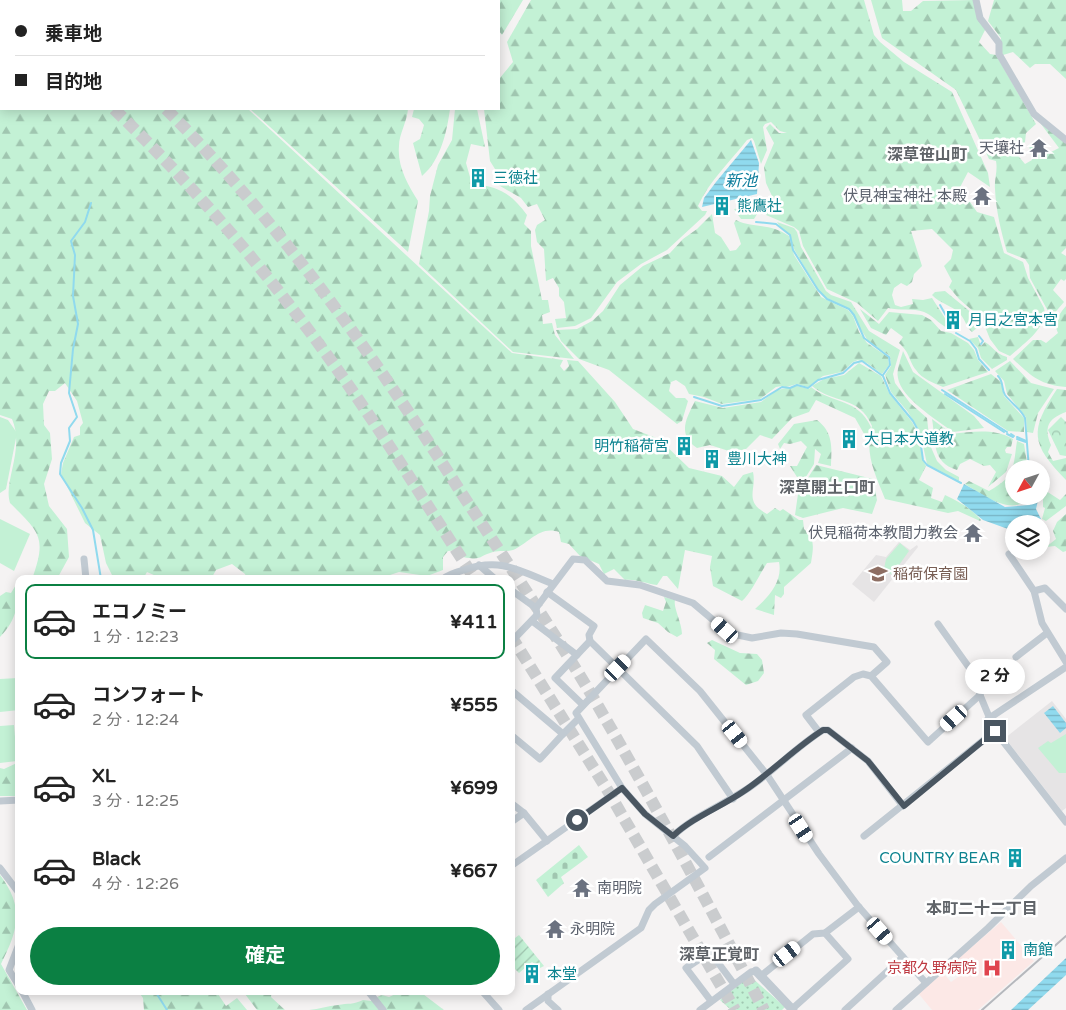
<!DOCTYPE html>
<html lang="ja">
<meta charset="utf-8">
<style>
:root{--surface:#fff;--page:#f6f6f6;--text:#222;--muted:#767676;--line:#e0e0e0;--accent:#0b8043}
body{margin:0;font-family:"Varela Round","Noto Sans JP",sans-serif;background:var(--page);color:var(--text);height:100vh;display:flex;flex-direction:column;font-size:19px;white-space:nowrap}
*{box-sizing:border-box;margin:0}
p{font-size:16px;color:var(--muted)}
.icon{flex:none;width:28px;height:28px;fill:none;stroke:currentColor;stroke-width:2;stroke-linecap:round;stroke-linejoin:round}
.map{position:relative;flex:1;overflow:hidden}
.drawer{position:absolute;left:15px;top:575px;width:500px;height:420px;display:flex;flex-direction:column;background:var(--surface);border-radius:10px;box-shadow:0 2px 12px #0003}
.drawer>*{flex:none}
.guide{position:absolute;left:0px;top:0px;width:500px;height:110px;box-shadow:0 2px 12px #0003;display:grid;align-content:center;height:110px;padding:0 15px;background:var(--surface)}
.needle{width:32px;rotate:230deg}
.buttons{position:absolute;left:1005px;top:460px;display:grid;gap:10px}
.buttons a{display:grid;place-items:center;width:45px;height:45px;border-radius:50%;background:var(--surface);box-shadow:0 2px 12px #0003;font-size:25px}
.end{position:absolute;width:22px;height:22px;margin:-11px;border:6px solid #4a5661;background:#fff;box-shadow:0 0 0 2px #fff}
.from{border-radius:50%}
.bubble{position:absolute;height:35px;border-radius:18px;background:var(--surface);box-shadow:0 2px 12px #0003;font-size:16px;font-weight:700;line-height:35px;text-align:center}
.car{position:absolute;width:15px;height:30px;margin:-15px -8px;border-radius:6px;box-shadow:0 0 4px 1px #0007;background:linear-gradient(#fff 24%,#345 0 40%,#fff 0 76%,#345 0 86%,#fff 0)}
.guide b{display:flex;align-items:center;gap:18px;height:48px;font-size:19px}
.guide b+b{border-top:1px solid var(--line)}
.guide i{width:12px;height:12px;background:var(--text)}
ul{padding:9px 0 0;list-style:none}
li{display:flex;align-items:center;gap:15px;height:75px;margin:0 10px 8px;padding:0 5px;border:2px solid transparent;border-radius:10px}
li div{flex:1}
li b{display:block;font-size:19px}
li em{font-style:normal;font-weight:700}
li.selected{border-color:var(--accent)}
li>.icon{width:45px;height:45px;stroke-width:1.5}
.action{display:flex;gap:10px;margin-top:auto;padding:10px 15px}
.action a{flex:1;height:58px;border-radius:30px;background:var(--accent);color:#fff;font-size:20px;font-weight:700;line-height:58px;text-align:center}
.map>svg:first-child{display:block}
.education{fill:#e6e4e5}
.medical{fill:#fce8e6}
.grass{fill:url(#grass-dots)}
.forest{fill:url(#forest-firs)}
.cemetery{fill:url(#cemetery-stones)}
.park{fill:url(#park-crowns)}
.garden{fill:url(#garden-furrows)}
.pitch{fill:#c3f1d5}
.water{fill:url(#water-rules)}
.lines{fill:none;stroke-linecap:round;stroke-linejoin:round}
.stream{stroke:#90daee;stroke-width:2}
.motorway-tunnel{stroke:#caccce;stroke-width:12;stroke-dasharray:12 6;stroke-linecap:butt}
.minor{stroke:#c1cad2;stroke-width:7}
.tertiary{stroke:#c1cad2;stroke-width:9}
.rail{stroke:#b5b8bd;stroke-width:2}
.route{stroke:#4a5661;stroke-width:6}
.labels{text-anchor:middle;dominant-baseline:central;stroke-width:5;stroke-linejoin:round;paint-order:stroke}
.worship-label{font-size:15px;fill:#5b616d;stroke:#fff;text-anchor:end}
.culture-label{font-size:15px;fill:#0d838f;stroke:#fff;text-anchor:start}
.education-label{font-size:15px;fill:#785e54;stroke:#fff;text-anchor:start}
.health-label{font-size:15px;fill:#be3a42;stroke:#fff;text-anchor:end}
.neighbourhood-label{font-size:16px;font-weight:bold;fill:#5f6368;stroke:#fff}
.water-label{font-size:16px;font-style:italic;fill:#0c7c9b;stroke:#fff}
</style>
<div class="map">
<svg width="1066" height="1010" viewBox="0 0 1066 1010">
<defs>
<pattern id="grass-dots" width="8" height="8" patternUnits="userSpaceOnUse" patternTransform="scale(1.25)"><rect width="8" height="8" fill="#c3f1d5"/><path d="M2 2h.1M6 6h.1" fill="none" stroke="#a0c6b0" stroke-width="1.8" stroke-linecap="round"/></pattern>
<pattern id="forest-firs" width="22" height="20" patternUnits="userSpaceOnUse" patternTransform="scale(1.25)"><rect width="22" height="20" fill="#c3f1d5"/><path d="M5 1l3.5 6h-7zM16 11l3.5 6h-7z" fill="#a0c6b0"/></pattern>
<pattern id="cemetery-stones" width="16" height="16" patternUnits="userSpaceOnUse" patternTransform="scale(1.25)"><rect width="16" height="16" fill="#c3f1d5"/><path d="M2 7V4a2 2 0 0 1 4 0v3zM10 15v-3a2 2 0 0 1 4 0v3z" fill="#a0c6b0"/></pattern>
<pattern id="park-crowns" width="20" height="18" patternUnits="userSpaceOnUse" patternTransform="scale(1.25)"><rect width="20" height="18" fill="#c3f1d5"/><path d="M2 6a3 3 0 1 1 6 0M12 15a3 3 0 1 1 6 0" fill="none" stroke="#a0c6b0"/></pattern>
<pattern id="garden-furrows" width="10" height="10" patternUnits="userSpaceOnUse" patternTransform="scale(1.25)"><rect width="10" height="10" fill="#c3f1d5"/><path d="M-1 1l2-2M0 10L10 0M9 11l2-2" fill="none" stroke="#a0c6b0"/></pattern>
<pattern id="water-rules" width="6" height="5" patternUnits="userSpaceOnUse" patternTransform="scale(1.25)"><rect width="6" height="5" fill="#90daee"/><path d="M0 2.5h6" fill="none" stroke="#78b4c4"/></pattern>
</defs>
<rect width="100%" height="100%" fill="#f5f3f3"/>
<g class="education">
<path d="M899,542l11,8 7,-5 1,2 -44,55 -22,-18 24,-29 10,2z"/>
<path d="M1052,701l14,18v89l-4,3 -57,-73z"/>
</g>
<path class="medical" d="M1001,922l33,39 -56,49h-46l-14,-17 25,-20 8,9 11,-8 -9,-11z"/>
<path class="grass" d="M750,976l35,31 -3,3h-51l-11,-10z"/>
<g class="forest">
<path d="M0,0l117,1h-116v108h247l264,244 51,7 -3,6 4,5 5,-5 -2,-6 11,1 37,41 18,27 26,10 30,29 33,8 12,11 9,-12 10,-3c4,18 -10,29 14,42l8,-6 5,3 3,-2 16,11h4l1,9c12,10 9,20 7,34l-27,24v7l-3,4 -6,-3 -1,20 -19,-6c14,-12 28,-28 24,-47l-12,1c-6,9 -17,32 -25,38l-29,-15 -3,-19 2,-11 -27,-6 -7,39 -11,-13h-4l-6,9c-11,-1 -20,-6 -32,-5l-11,-11 -10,5 -5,-10 -19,-8 -11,-12 -8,-2 -2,-10c-19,-7 -30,11 -46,18 -6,2 -14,0 -20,2 -15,4 -10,9 -30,5l-4,-7 -11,1 -5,6v13l-16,6 -28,-4 -21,7h-131l-2,-5 -13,-10 -16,6 -5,9h-57l2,-3 -9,-4 -4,7h-29l-8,-16 -6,-28 -15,-12 -24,-49 2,-11 11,-26 6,-2v-8l3,-4 -6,-22 -12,-18 -10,8h-6l-6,13 1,21 6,8 2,26 -8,25 5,22 18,23 2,28 -12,22h-25c15,-42 8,-46 -22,-76 -7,-22 15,-53 2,-84l-12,-4z"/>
<path d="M131,0h335v1h-333z"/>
<path d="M473,0h50l-21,35 -3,-4v-30z"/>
<path d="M531,0h333l10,35 6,7 24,20 48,30 36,81 2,14 -22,-15 -11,21 13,9 7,10 17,5 10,36 19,9 5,16 16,30c5,19 -22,37 -34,48l-11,-5 -9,-12 -8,-20 -23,-20 -10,-12 3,-6 -8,-15 7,-7 2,-9 -21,-21 -21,2 11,35 -8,8 -2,8 -5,4 -6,-3 -7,5 -2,7 3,10 6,2 12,-3 -1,-5 11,1 9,-2 20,31c-12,-2 -16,-12 -28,-17 -11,-4 -25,-1 -36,-4l-10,13 -21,-18 -30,-14 -24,-43 -4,-15 -5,-4 -28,-12 6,-10v-9l-6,-13 -2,-16 10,-24 -8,-15 4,-4 9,9h8l-7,-2 -9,-9 -6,2 -2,3 4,23 -6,14 -7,-23 -2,-3 -5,2c-17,22 -38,41 -49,66l4,5h5l-2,4 -38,35 -26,14 -24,18 -26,36 -16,8 -18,2 -2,-9 11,-1 -2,-16 -5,-6v-8l-6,-10 -7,3 -2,-32 -7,-7 -2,-12 2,-5 8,-5 -8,-16 -9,3 -7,-9 -26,-15 5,-6 -10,-16 -6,-52h15v-30l14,-17 -6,-20z"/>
<path d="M871,0h31l1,11h8l12,-10 51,-1 12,28 -7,14 11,12 6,1 40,69 -10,9 -1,9 -11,9 11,13 7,-4 -3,-15 4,-3 10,14 16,-8 -18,-24 2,-2 23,21v105l-5,5 5,3v23l-2,2 -3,-2 -8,11 11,12 -18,21 3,-10 -19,-35 -1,-13 -4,-6 -18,-7c-6,-21 -11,-41 -12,-63 -1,-10 3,-18 1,-28l-7,-2 -33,-69 -74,-52z"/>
<path d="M994,0h72v79l-16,-15h-15l-5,4 -17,-16 -10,3 -3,-7 1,-10 -13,-17z"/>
<path d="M250,109h158c-1,13 -9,25 -9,37 -2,20 9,39 19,55l-10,51z"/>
<path d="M414,109h36c-3,22 -9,51 -28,67l-9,-33 7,-4 4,-14 -5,-6 -7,-2z"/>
<path d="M455,109h22l8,38 -14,-3 -5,19 6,21c26,2 39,9 55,31l-3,9 7,7v15l11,54h6l2,12 -8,3 1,9 9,-1 3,12 19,24 -61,-7 -94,-88 10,-53 1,-15 8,-31 14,-25z"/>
<path d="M767,198l-13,21h-13l-7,-10 7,-1z"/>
<path d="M712,214l3,19 6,4 9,14 6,-1 5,-6 -7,-21 2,-3c18,9 33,2 53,16l5,19 27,42 27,13 5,6 6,16 8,11 21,14 1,8 -7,9 -15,-11 -9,-3 -5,2 -11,10 -19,4 -15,11 -11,-3 -11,3 -4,-1 -6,1 -16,12 -38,5 -18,-7 -15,-3 -4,-8 -9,-6 -5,2 -2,9 7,7h9l3,3 -6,20 -5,3 -68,-54 -30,-11 -18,-18 -5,-11 21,-1 15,-8 11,-10 17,-26 23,-19 27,-13 13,-14 14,-10z"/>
<path d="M777,222l17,6 3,4 4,15 25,44 5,4 20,7 18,29 31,19 -7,24 2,9 15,20 17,15 3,27 7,16 9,9 13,7v4l-32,-17 -7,-32 -12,-20 -17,-20 -6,-17 6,-9 -1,-10 -22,-15 -19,-32 -22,-11 -9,-8 -24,-41 -4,-14 -9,-7z"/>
<path d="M945,291l28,23 5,8 -1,6 -5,4c-6,-5 -7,-13 -12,-18 -8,-9 -20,-10 -28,-19l3,-3z"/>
<path d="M1066,306v81c-26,-2 -35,-11 -53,-28l20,-19h8l5,3 12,-10c-5,-10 1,-19 8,-27z"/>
<path d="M860,309l19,15 10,-12 33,3 9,5 10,11 10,2 17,10 6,7 4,10 10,12 -45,15c-9,-4 -21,-8 -27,-17 -8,-10 -5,-16 -17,-27l4,-6 -12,-9 -5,7 -15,-7z"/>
<path d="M978,337l3,9 4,-4c9,5 9,11 22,15v3l-15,9 -11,-11 -3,-10 -9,-9z"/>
<path d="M903,351l10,21 61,44 10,12 -31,4c-16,-12 -52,-34 -55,-54 -2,-8 3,-19 5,-27z"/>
<path d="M1010,361l21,22 23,6 -16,24 -5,20 -6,-1 -1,-15 -19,-23 -3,-13 -9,-10z"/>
<path d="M859,363l22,13 8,17 23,29 6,11 5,27 3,6 -7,14 14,8 -2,10 11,4 3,-7c13,6 26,13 36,25l-1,1 -22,-10 -10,2 -63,-14c-10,-25 -21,-46 -13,-73 -13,-31 -39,-22 -60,-40l12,-7 20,-4z"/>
<path d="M991,374l10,8 3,14 20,22v14l-16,-1 -61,-41z"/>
<path d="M797,386l12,3 2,-2c21,17 47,11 60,40l-4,12 -12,-21 -39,-18 -7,12 -17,6 -20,21 -12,-4 -14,14 -14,3 -22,-7 -13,3c-20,-14 -11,-29 -2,-47l28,7 38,-6 16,-12z"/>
<path d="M1057,389l9,1v22c-19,7 -22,16 -15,33l-3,7 5,9 13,-3v22c-35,-36 -37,-49 -9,-91z"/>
<path d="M932,419l20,15c21,-2 41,-6 61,5l-2,8h-4l-2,3 1,3 6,1 -6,18 -18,15 8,-15 -6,-7 -6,1 -14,-7 -10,5 -3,6c-26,-8 -21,-29 -25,-51z"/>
<path d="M817,420c16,12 15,27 14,46l-13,-3 3,-9 -6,-5 -1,15 -15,24 -2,-11 -7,-11h7l10,-19 -6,-6 -11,3 -6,-1 -4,6 -2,-5 16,-20z"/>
<path d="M1017,441l7,3 4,25h-14v27h15c-14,23 -48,-2 -64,-12l4,-3 20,10c27,-15 24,-24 28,-50z"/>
<path d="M816,465l57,14 4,21 -5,14 -29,-6 -40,10 -8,-3 3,-21z"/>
<path d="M1043,489l17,11 6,-6v12l-20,15 -4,-2 3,-11 -2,-1z"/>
<path d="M1066,514v37l-3,1 -8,-6 -9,1 10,-8 -3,-8 4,-9z"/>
<path d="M19,580c0,22 -2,40 -19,57v-41l6,-4 5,1z"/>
<path d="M664,597l11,3c-2,7 7,23 7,34l-5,3 -9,-5 -10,-9 -15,-5 -1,-5 3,-8 18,6 3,-9z"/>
<path d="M712,640l28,13 17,1 5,6 2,13 -6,8 -12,4 -32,-26 1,-9 -8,-7z"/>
<path d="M19,762v34h-19v-28l4,1z"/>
<path d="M0,875c25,33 18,55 1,89l26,46h-27z"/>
<path d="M138,991h78l10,15 11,-8 10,12h-103l-1,-12z"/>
<path d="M246,991h26l-1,6 14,13h-28l-12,-16z"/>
<path d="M402,991h17l25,19h-59l-8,-13 5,-2 7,2z"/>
<path d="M363,1000l9,1 7,9h-70c10,-1 19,-4 29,-5 10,-2 15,0 25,-5z"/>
</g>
<path class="cemetery" d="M579,845l9,12 -27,20 3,6 -16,14 -12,-17z"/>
<path class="park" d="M1061,417l5,5v34l-6,-1 -12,-25z"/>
<path class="garden" d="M519,935l25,31 -4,2 -8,-6 -13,11 -6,-6 -2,2v-28z"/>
<g class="pitch">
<path d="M0,417l8,3 9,13 -11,56 -6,4z"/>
<path d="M0,519l30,15 -16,37 -14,-8z"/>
<path d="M900,543l9,8 -17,24 -8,-6 2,-10z"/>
<path d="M18,678l1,32 -19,2v-33z"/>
<path d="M14,725l3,36 -17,2v-37z"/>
<path d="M1066,734v39h-7l-21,-25 10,-7 3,2z"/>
</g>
<g class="water">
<path d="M751,140l8,23 -2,31 -55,13 2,-9 12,-16z"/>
<path d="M964,484l41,23 25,-2 2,-9h7l-3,13 5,10 -3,5h-24v21l-2,2 -1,-11 -3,-7 -25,-9 -26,-21z"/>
<path d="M1053,706l13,17v5l-6,5 -16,-20z"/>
<path d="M1066,958v17l-38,35h-17z"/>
</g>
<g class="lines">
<g class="stream">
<path d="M91,203l-6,19 -14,19 4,14 -2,41 5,28 -5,25 -4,44 8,24 -8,11 1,13 -9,22 -1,11 22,34 11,22 8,49"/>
<path d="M756,222l20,2 14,11 3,15 25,40 9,9 22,10 5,6 10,23 25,19 1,8 -7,10"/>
<path d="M940,305l13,23"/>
<path d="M956,333l14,8 6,8 3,10 10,11"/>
<path d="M979,336l4,5 -2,3"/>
<path d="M998,376c6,6 3,13 7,19 7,9 15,13 20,23l4,51"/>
<path d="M942,390l65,42"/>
<path d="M945,394l59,38"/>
<path d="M694,397l28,9 39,-6 21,-13 8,1 7,-3 11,3 10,-8 25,-7 11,-10 8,-2 21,15 7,17 23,28 6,11 4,28 4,5 34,18"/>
<path d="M1007,434l6,3"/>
<path d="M1011,434l3,2"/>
<path d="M1017,437l9,4"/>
<path d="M1017,439l9,3"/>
<path d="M155,991l12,19"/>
</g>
<g class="motorway-tunnel">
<path d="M51,0l2,1"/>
<path d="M0,1l1,1"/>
<path d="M114,109c85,82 162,173 230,270 46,65 87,133 131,200"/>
<path d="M166,109c116,116 210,250 298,388 43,65 87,130 127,197 61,104 117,210 173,316"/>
<path d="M511,636l97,155 127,219"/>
</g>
<g class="minor">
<path d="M976,0l4,18 19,25v11l35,60 32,26"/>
<path d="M1009,554l25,37 8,32 24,39"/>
<path d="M84,559l2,20"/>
<path d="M479,565l16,14"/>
<path d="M443,579c6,-5 14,-7 21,-9 37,-13 56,1 89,14"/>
<path d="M511,590l25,18 1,7 -26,27"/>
<path d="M1034,591l11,-3 21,21"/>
<path d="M547,592l47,34 -5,9 1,6 107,105 36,53"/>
<path d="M536,608l37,-49 12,1 22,21 33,4 53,18 32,27 8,4 19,4 29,-5 16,1 77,13 13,15 -16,14"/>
<path d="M532,621l45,34"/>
<path d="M938,624l40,56 2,15 15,36 71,91"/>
<path d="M1016,657l31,-24"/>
<path d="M511,690l52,44 15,-15"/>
<path d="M583,705l-28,-27 35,-37"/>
<path d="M988,719l78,-52"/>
<path d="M819,732l-13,-17 48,-38 9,-3 8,2 57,66 52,-47"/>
<path d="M511,735l29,24 23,-25"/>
<path d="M0,801l19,-1"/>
<path d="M511,803l13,10 23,28"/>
<path d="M511,822l13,-9"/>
<path d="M673,836c21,-20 50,-31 74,-47 27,-18 49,-42 76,-59h5l40,31 35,45"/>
<path d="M864,836l131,-105"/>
<path d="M709,857l143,-109"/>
<path d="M511,866l111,-78"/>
<path d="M0,868l19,25"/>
<path d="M19,944l-10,26 10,16"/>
<path d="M762,975l51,-41 12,-1 34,-26"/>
<path d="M22,991l10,19"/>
<path d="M368,991l15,19"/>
<path d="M482,991l17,19"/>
<path d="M548,994v7l10,9"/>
<path d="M711,1001l-25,-33 24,-16 24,32"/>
<path d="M792,1009l56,-50 -23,-26"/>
<path d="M526,1010l115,-82 8,-18 6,-6 50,-36 -20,-22 -40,-32 -23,-26 -46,-75 70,-74 54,52 67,84 52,79 39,52 68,77"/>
<path d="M700,1010l51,-38 5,-1"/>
<path d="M845,1010l58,-53"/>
<path d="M896,1010l92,-82 43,-42 35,-28"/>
</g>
<path class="tertiary" d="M756,971l37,39"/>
<path class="rail" d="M982,1010l84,-74"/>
</g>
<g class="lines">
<path class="route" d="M577,820l45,-32 23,26 28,22c20,-19 48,-29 71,-45 28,-19 51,-43 79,-61h5l40,31 36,45 91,-75"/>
</g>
<defs>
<g id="temple-bare" transform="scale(1.5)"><path d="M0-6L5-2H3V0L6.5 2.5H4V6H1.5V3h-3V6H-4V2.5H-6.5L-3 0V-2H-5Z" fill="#6b7280" stroke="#fff" stroke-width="2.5" paint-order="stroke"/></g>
<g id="building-bare" transform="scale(1.5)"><path d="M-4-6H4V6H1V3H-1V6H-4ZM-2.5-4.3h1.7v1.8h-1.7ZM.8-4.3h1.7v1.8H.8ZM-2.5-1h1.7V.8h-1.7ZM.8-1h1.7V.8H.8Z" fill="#0f9aa8" stroke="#fff" stroke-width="2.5" paint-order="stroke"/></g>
<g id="school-bare" transform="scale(1.5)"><path d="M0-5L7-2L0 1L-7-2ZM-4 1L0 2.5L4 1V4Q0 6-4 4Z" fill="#8d6e63" stroke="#fff" stroke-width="2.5" paint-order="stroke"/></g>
<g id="hospital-bare" transform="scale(1.5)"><path d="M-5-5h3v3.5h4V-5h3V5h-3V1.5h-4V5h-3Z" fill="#e0444e" stroke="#fff" stroke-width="2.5" paint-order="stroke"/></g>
</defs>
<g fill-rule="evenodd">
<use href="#temple-bare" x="1039" y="148"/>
<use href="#building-bare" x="478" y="178"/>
<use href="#temple-bare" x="982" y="196"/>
<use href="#building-bare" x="722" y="206"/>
<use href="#building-bare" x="953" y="320"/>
<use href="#building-bare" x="849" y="439"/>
<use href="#building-bare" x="684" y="446"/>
<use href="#building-bare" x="712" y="459"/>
<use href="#temple-bare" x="973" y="533"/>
<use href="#school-bare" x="878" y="574"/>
<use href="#building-bare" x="1015" y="858"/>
<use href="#temple-bare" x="582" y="888"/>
<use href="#temple-bare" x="555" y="929"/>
<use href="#building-bare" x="1008" y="950"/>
<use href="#hospital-bare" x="992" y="968"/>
<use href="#building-bare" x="532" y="974"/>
</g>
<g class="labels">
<g class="worship-label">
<text x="1024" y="148">天壤社</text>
<text x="967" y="196">伏見神宝神社 本殿</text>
<text x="958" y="533">伏見稲荷本教間力教会</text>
<text x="597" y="888" text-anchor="start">南明院</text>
<text x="570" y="929" text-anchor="start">永明院</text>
</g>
<g class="culture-label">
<text x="493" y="178">三徳社</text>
<text x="737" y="206">熊鷹社</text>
<text x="968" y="320">月日之宮本宮</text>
<text x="864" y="439">大日本大道教</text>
<text x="669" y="446" text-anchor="end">明竹稲荷宮</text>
<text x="727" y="459">豊川大神</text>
<text x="1000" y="858" text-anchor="end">COUNTRY BEAR</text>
<text x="1023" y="950">南館</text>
<text x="547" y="974">本堂</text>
</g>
<g class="education-label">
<text x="893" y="574">稲荷保育園</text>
</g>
<g class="health-label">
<text x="977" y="968">京都久野病院</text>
</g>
<g class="neighbourhood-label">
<text x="927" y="155">深草笹山町</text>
<text x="827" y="488">深草開土口町</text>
<text x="982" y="909">本町二十二丁目</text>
<text x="719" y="955">深草正覚町</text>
</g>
<g class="water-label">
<text x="741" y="181">新池</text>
</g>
</g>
</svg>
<div class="buttons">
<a><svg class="needle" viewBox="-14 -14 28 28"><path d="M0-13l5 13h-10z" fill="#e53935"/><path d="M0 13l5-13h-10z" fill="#767676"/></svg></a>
<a><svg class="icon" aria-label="layers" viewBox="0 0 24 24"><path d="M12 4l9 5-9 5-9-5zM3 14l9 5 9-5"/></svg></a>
</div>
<i class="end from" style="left:577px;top:820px"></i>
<i class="end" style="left:995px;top:731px"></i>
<div class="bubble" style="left:965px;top:659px;width:60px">2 分</div>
<i class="car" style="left:725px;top:630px;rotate:312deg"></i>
<i class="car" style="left:618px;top:668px;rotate:44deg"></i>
<i class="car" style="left:954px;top:718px;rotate:228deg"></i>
<i class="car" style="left:735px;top:734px;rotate:141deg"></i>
<i class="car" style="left:801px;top:828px;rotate:147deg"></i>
<i class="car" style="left:880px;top:931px;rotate:139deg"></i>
<i class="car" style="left:787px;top:954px;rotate:52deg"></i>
<div class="guide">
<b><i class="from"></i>乗車地</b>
<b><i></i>目的地</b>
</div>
<section class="drawer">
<ul>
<li class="selected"><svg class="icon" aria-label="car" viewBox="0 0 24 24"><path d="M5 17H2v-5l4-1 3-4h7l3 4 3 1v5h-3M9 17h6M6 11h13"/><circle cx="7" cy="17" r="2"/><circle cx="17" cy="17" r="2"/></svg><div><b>エコノミー</b><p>1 分 · 12:23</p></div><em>¥411</em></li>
<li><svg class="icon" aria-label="car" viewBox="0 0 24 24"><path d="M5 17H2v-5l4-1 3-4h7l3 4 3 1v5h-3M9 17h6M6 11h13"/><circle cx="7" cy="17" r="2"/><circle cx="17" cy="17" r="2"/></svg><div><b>コンフォート</b><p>2 分 · 12:24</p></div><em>¥555</em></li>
<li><svg class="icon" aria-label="car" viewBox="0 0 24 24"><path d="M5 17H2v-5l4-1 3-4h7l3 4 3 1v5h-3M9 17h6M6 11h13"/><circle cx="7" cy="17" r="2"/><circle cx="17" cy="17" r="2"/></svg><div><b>XL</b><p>3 分 · 12:25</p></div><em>¥699</em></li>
<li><svg class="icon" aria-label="car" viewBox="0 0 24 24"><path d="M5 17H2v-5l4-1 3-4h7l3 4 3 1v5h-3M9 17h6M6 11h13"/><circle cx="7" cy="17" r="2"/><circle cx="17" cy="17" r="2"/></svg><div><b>Black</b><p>4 分 · 12:26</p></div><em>¥667</em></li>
</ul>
<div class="action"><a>確定</a></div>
</section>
</div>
